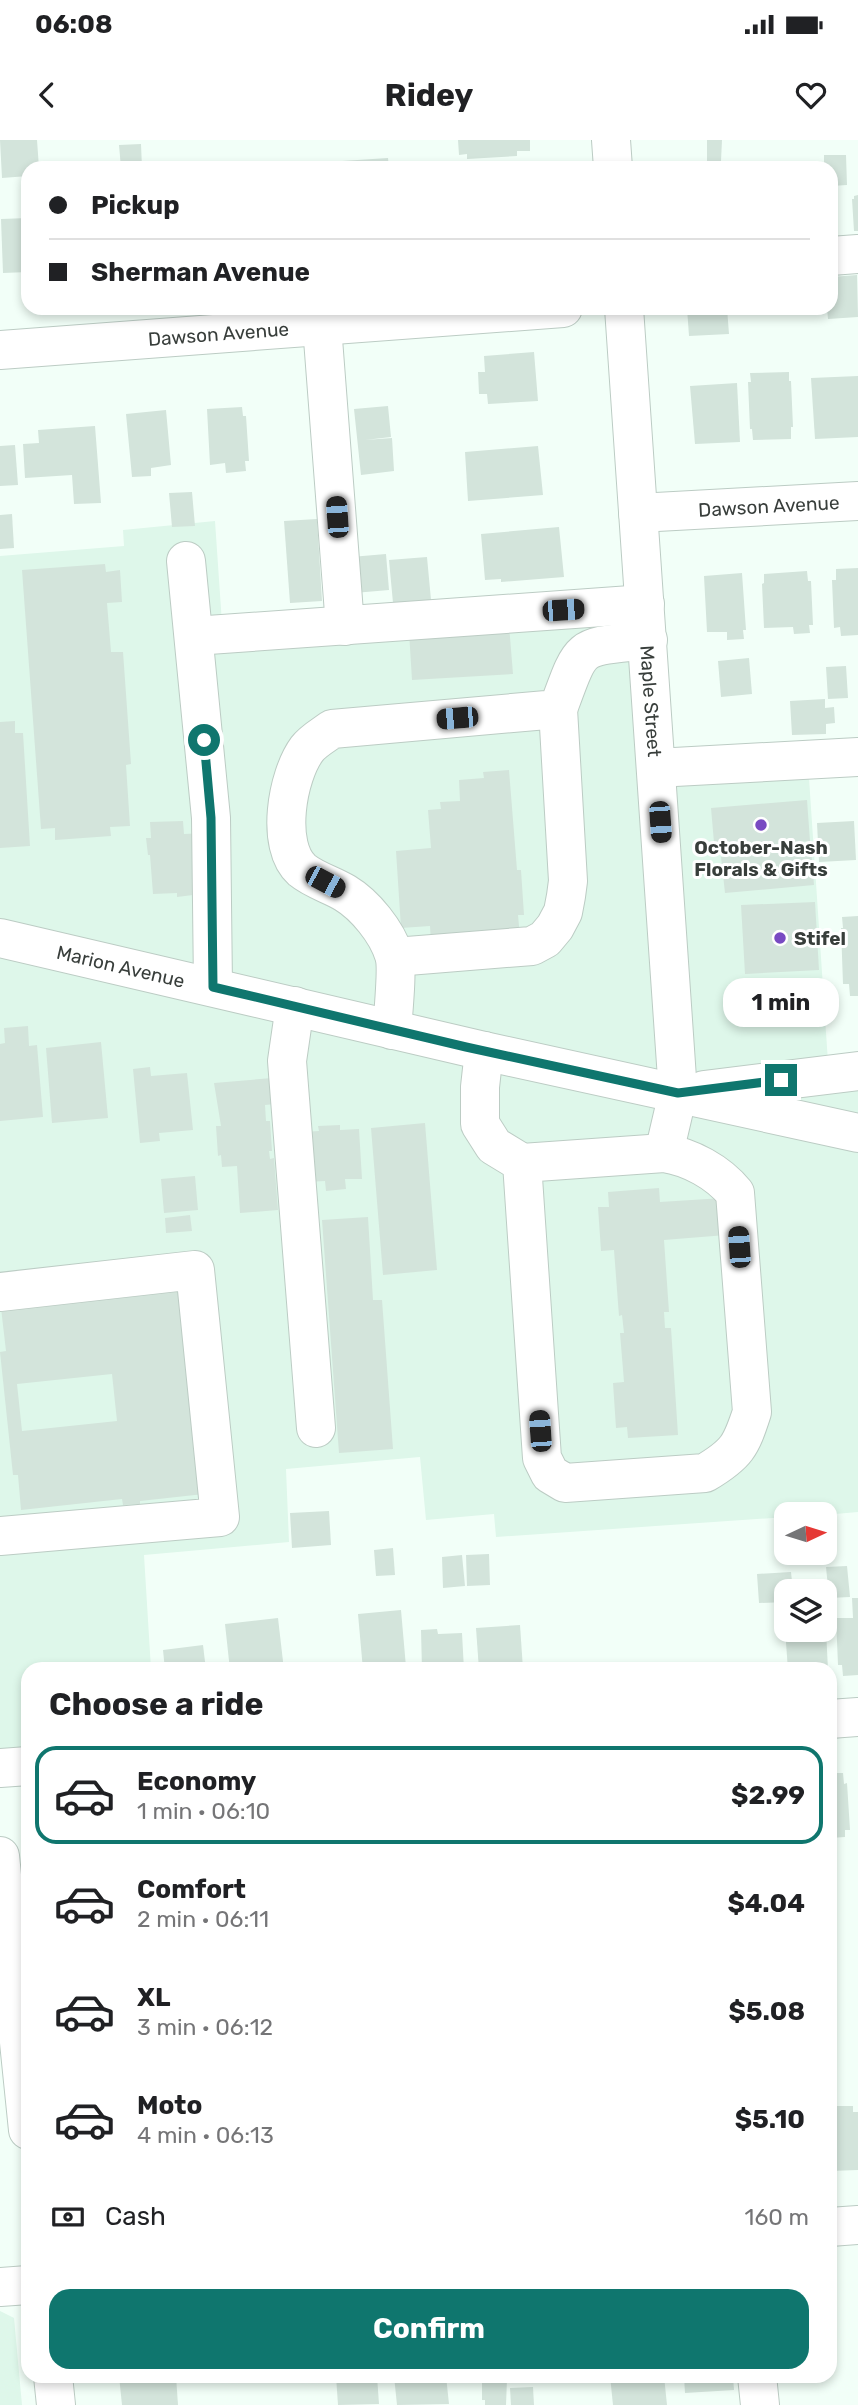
<!DOCTYPE html>
<meta charset="utf-8">
<style>
:root{--surface:#fff;--page:#f6f6f6;--text:#202124;--muted:#757577;--line:#e0e0e0;--accent:#0f766e}
body{margin:0;font-family:Rubik,sans-serif;background:var(--page);color:var(--text);height:100vh;display:flex;flex-direction:column;font-size:26px;white-space:nowrap}
*{box-sizing:border-box;margin:0}
p{font-size:23px;color:var(--muted)}
.icon{flex:none;width:38px;height:38px;fill:none;stroke:currentColor;stroke-width:2;stroke-linecap:round;stroke-linejoin:round}
.map{position:relative;flex:1;overflow:hidden}
.sheet{position:absolute;left:21px;top:1522px;width:816px;height:721px;display:flex;flex-direction:column;background:var(--surface);border-radius:21px;box-shadow:0 4px 10px #0003}
.sheet>*{flex:none}
.top-card{position:absolute;left:21px;top:21px;width:817px;height:154px;border-radius:21px;box-shadow:0 4px 10px #0003;display:grid;align-content:center;height:154px;padding:0 28px;background:var(--surface)}
.needle{width:46px;rotate:86deg}
.fabs{position:absolute;left:774px;top:1362px;display:grid;gap:14px}
.fabs a{display:grid;place-items:center;width:63px;height:63px;border-radius:14px;background:var(--surface);box-shadow:0 4px 10px #0003;font-size:35px}
.end{position:absolute;width:32px;height:32px;margin:-16px;border:9px solid #0f766e;background:#fff;box-shadow:0 0 0 4px #fff}
.from{border-radius:50%}
.bubble{position:absolute;height:49px;border-radius:21px;background:var(--surface);box-shadow:0 4px 10px #0003;font-size:23px;font-weight:700;line-height:49px;text-align:center}
.car{position:absolute;width:21px;height:42px;margin:-21px -10px;border-radius:9px;box-shadow:0 0 5px 2px #0007;background:linear-gradient(#222 24%,#8ab4d8 0 40%,#222 0 76%,#8ab4d8 0 86%,#222 0)}
.top-card b{display:flex;align-items:center;gap:24px;height:66px;font-size:26px}
.top-card b+b{border-top:2px solid var(--line)}
.top-card i{width:18px;height:18px;background:var(--text)}
ul{padding:0;list-style:none}
li{display:flex;align-items:center;gap:21px;height:98px;margin:0 14px 10px;padding:0 14px;border:4px solid transparent;border-radius:21px}
li div{flex:1}
li b{display:block;font-size:26px}
li em{font-style:normal;font-weight:700}
li.current{border-color:var(--accent)}
li>.icon{width:63px;height:63px;stroke-width:1.5}
h2{padding:0 28px;font-size:32px;line-height:84px}
.pay{display:flex;align-items:center;gap:18px;height:77px;padding:0 28px;font-size:26px}
.pay p{margin-inline-start:auto}
.cta{display:flex;gap:14px;margin-top:auto;padding:14px 28px}
.cta a{flex:1;height:80px;border-radius:21px;background:var(--accent);color:#fff;font-size:28px;font-weight:700;line-height:80px;text-align:center}
.status{display:flex;justify-content:space-between;align-items:center;height:49px;padding:0 35px;background:var(--surface);direction:ltr}
.status svg{height:19px;fill:currentColor}
header{display:flex;justify-content:space-between;align-items:center;height:91px;padding:0 28px;background:var(--surface);font-size:32px;font-weight:700}
.map>svg:first-child{display:block}
.built{fill:#def7ea}
.building{fill:#d3e4db;fill-rule:evenodd}
.lines{fill:none;stroke-linecap:round;stroke-linejoin:round}
.minor-casing{stroke:#bcccc4;stroke-width:40}
.minor{stroke:#fff;stroke-width:38}
.route{stroke:#0f766e;stroke-width:9}
.poi-dot{fill:#784ac2;stroke:#fff;stroke-width:2.5}
.labels{text-anchor:middle;dominant-baseline:central;stroke-width:6;stroke-linejoin:round;paint-order:stroke}
.street-label{font-size:19px;fill:#383e3b;stroke:#fff}
.poi-label{font-size:19px;font-weight:bold;fill:#383e3b;stroke:#fff}
</style>
<div class="status"><b>06:08</b><svg viewBox="0 0 49 12"><path d="M0 12V9h3v3zM5 12V6h3v6zM10 12V3h3v9zM15 12V0h3v12zM26 1h20v11H26zM47 4h2v5h-2z"/></svg></div>
<header><svg class="icon" aria-label="back" viewBox="0 0 24 24"><path d="M15 5l-7 7 7 7"/></svg>Ridey<svg class="icon" aria-label="heart" viewBox="0 0 24 24"><path d="M12 20l-8-8c-3-5 5-10 8-4 3-6 11-1 8 4z"/></svg></header>
<div class="map">
<svg width="858" height="2265" viewBox="0 0 858 2265">
<rect width="100%" height="100%" fill="#f2fff8"/>
<g class="built">
<path d="M215,381l8,117 404,-28 12,166 169,-13 22,329 28,-1v421l-34,3 -38,-1v3l-290,20 -2,-23 -68,6 -6,-63 -134,12 3,73 -145,13 7,114 -123,1v84l-28,1v-1199l124,-10 -1,-16z"/>
<path d="M0,2171l14,7 8,87h-22z"/>
</g>
<g class="building">
<path d="M0,0h37l2,28h-11v8l-26,2z"/>
<path d="M458,0h72v11h-13v5l-50,3v-5l-8,1z"/>
<path d="M707,0h15l-1,21h-14z"/>
<path d="M141,4l1,24h-21l-2,-23z"/>
<path d="M824,15h22l1,30 -16,1v-18h-7z"/>
<path d="M388,18l1,10h-47v-7z"/>
<path d="M858,55v36h-4l-2,-32h2v-3z"/>
<path d="M28,78v54l-25,1 -2,-54z"/>
<path d="M857,135l1,42 -30,2 -1,-11h4v-31z"/>
<path d="M687,168h40l2,26 -40,2z"/>
<path d="M534,212l4,49 -50,3 -1,-10h-8l-1,-22h7l-1,-16z"/>
<path d="M789,232v9h2l2,46h-2v12l-38,1 -1,-11h-2l-2,-47h3l-1,-9z"/>
<path d="M858,236v61l-43,2 -4,-61z"/>
<path d="M737,243l3,59 -45,2 -5,-58z"/>
<path d="M388,266l3,31 -26,3 27,-2 2,33 -33,4 -7,-66z"/>
<path d="M242,267l1,9h3l3,45h-4l1,10 -20,2 -1,-10 -15,2 -3,-56z"/>
<path d="M166,270l5,55 -20,3v8l-19,1 -6,-63z"/>
<path d="M95,286l6,77 -27,1 -2,-29 -47,3 -2,-34 16,-1 -1,-13z"/>
<path d="M15,305l3,40 -18,1v-40z"/>
<path d="M538,306l5,49 -75,6 -3,-49z"/>
<path d="M192,352l3,34 -23,1 -3,-34z"/>
<path d="M12,374l2,34 -14,1v-34z"/>
<path d="M317,379l5,82 -32,2 -6,-82z"/>
<path d="M559,387l5,50 -63,5v-3l-16,1 -4,-46z"/>
<path d="M386,414l3,36 -35,3 -3,-36z"/>
<path d="M427,417l4,43 -38,3 -4,-43z"/>
<path d="M105,424l1,8 14,-2 2,32 -15,1 4,49h12l8,112 -5,1 4,61 -20,1 1,9 -56,4v-12l-14,1 -19,-259z"/>
<path d="M858,428v67l-17,1 -1,-9 -6,1 -2,-48h4v-11z"/>
<path d="M807,431l1,10h3l2,44h-4l1,8 -16,1 -1,-7 -29,1 -2,-44 2,-1v-9z"/>
<path d="M742,433l4,57h-3l1,9 -17,1v-8h-20l-3,-56z"/>
<path d="M509,485l4,49 -101,6 -3,-48z"/>
<path d="M749,518l3,36 -31,3 -3,-36z"/>
<path d="M846,526l2,32 -20,1 -2,-32z"/>
<path d="M825,559v9l9,-1 1,16 -9,1v10l-34,1 -2,-34z"/>
<path d="M15,581v12h8l7,113 -30,2v-126z"/>
<path d="M509,630l8,100h4l3,45h-6l4,45 -91,-16 -1,-18 -29,2 -5,-77 35,-3 -3,-38 13,-1 -1,-7 20,-1 -1,-21 25,-2 -1,-6z"/>
<path d="M807,660l3,41 -23,2 1,9 23,-3 3,36 -89,8 -4,-36 37,-3v-3l-43,3 -4,-46z"/>
<path d="M183,681l1,13 22,-1 3,60 -32,4v-4l-24,1 -3,-39h-2l-2,-17h5l-1,-16z"/>
<path d="M854,681l2,39 -37,2 -2,-39z"/>
<path d="M815,762l4,68 -74,4 -4,-69z"/>
<path d="M858,776v80h-8l-1,-12h-6l-2,-56h2l-1,-11z"/>
<path d="M28,886l1,20 8,-1 6,72 -43,4v-77l5,-1 -1,-15z"/>
<path d="M101,902l7,76 -56,5 -6,-75z"/>
<path d="M150,927l1,9 36,-3 6,57 -34,3 1,8 -20,2 -7,-74z"/>
<path d="M272,938l3,26 -10,1 1,16h4l2,30h-3l1,8 4,-1 4,52 -38,3 -3,-47 -15,1 -1,-12 -3,1 -2,-30h5l-7,-43z"/>
<path d="M425,983l12,147 -54,5 -12,-147z"/>
<path d="M340,985v5l19,-1 3,50h-17l1,10 -20,2 -1,-10 -19,1 -3,-50 16,-1 -1,-5z"/>
<path d="M195,1036l3,34 -34,3 -3,-34z"/>
<path d="M659,1048l1,14 63,-4 3,37 -62,5 5,72h-5l1,16h6l7,107 -50,3 -1,-11 -11,1 -3,-45 11,-1 -4,-49h4l-2,-18 -3,1 -5,-66 -13,1 -3,-44h11l-1,-15z"/>
<path d="M190,1075l2,16 -26,2 -1,-15z"/>
<path d="M368,1077l5,83h9l11,149 -54,4 -17,-233z"/>
<path d="M183,1145l21,209 -64,7v3l-17,1 -1,-6 -101,11 -3,-35h-5l-13,-123 6,-1 -5,-43zM112,1234l5,47 -95,10 -5,-47z"/>
<path d="M329,1371l2,34 -39,3 -2,-35z"/>
<path d="M393,1408l2,27 -19,1 -2,-26z"/>
<path d="M489,1414l1,31 -23,1 -1,-31z"/>
<path d="M462,1415l3,31 -22,2 -1,-31z"/>
<path d="M847,1426l3,31 -21,1 -3,-31z"/>
<path d="M791,1432l2,19h-7v11l-27,1 -2,-29z"/>
<path d="M852,1458h6v77l-15,1 -1,-11h-4l-2,-47h17z"/>
<path d="M401,1470l5,57 -43,3 -5,-56z"/>
<path d="M278,1478l6,52h-54l-5,-46z"/>
<path d="M520,1485l3,44 -44,1 -3,-42z"/>
<path d="M437,1489l1,5 24,-1 2,37h-42l-1,-40z"/>
<path d="M785,1489h41l2,41h-40z"/>
<path d="M203,1505l3,25h-41l-2,-20z"/>
<path d="M830,1633h13l1,11 3,-1 3,47h-5v7l-15,1z"/>
<path d="M834,1966h19v6h5v58l-28,1v-57h4z"/>
<path d="M119,2236h57l2,29h-56z"/>
<path d="M336,2236h41l2,28 -41,1z"/>
<path d="M394,2236h52l3,28 -52,1z"/>
<path d="M473,2236h42v3h-8l-1,26h-21v-5h-3v-19l-9,1z"/>
<path d="M610,2236h54l3,29h-54z"/>
<path d="M684,2236h49l1,14 -49,3z"/>
<path d="M533,2247l1,18h-23l-1,-17z"/>
</g>
<g class="lines">
<g class="minor-casing">
<g id="minor">
<path d="M611,0l2,28"/>
<path d="M831,116l27,-2"/>
<path id="s1" d="M624,168l54,785 -14,60"/>
<path d="M322,186l23,300"/>
<path id="s2" d="M0,210l563,-42"/>
<path id="s3" d="M638,373l220,-12"/>
<path d="M186,421l25,257 2,169"/>
<path d="M194,496l451,-32"/>
<path d="M656,628l202,-11"/>
<path id="s4" d="M0,798l484,113 374,82"/>
<path d="M395,817l137,-11 13,-7 10,-12 8,-15 3,-16 2,-15 -10,-172"/>
<path d="M295,866l-8,55 29,367"/>
<path d="M392,890c1,-15 6,-63 2,-75 -7,-23 -29,-50 -49,-62 -13,-8 -31,-13 -43,-23 -27,-24 -15,-94 5,-121 6,-8 17,-14 25,-20l226,-20c25,-68 19,-61 90,-69"/>
<path d="M484,911l-4,36v37l14,22 28,17 142,-10c26,4 54,19 71,40l17,219c-11,34 -15,42 -47,61l-140,10 -15,-9 -8,-16 -20,-295"/>
<path d="M704,950l154,-19"/>
<path d="M0,1152l195,-22 25,247 -220,19"/>
<path d="M830,1579l28,-2"/>
<path d="M0,1628l28,-2"/>
<path d="M0,1716l28,274"/>
<path d="M830,2087l28,-2"/>
<path d="M0,2147l28,-2"/>
<path d="M53,2236l3,29"/>
<path d="M757,2236l3,29"/>
</g>
</g>
<use href="#minor" class="minor"/>
</g>
<g class="lines">
<path class="route" d="M204,600l7,78 2,169 253,60 212,46 103,-13"/>
</g>
<g class="poi-dot">
<circle cx="761" cy="685" r="7"/>
<circle cx="780" cy="798" r="7"/>
</g>
<g class="labels">
<g class="street-label">
<text stroke="none"><textPath href="#s2" startOffset="219">Dawson Avenue</textPath></text>
<text stroke="none"><textPath href="#s3" startOffset="131">Dawson Avenue</textPath></text>
<text stroke="none"><textPath href="#s1" startOffset="394">Maple Street</textPath></text>
<text stroke="none"><textPath href="#s4" startOffset="124">Marion Avenue</textPath></text>
</g>
<g class="poi-label">
<text x="761" y="707">October-Nash<tspan x="761" dy="22">Florals &amp; Gifts</tspan></text>
<text x="794" y="798" text-anchor="start">Stifel</text>
</g>
</g>
</svg>
<div class="fabs">
<a><svg class="needle" viewBox="-14 -14 28 28"><path d="M0-13l5 13h-10z" fill="#e53935"/><path d="M0 13l5-13h-10z" fill="#757577"/></svg></a>
<a><svg class="icon" aria-label="layers" viewBox="0 0 24 24"><path d="M12 4l9 5-9 5-9-5zM3 14l9 5 9-5"/></svg></a>
</div>
<i class="end from" style="left:204px;top:600px"></i>
<i class="end" style="left:781px;top:940px"></i>
<div class="bubble" style="left:723px;top:838px;width:116px">1 min</div>
<i class="car" style="left:337px;top:377px;rotate:356deg"></i>
<i class="car" style="left:563px;top:470px;rotate:86deg"></i>
<i class="car" style="left:457px;top:578px;rotate:265deg"></i>
<i class="car" style="left:660px;top:682px;rotate:176deg"></i>
<i class="car" style="left:325px;top:742px;rotate:118deg"></i>
<i class="car" style="left:739px;top:1107px;rotate:356deg"></i>
<i class="car" style="left:540px;top:1291px;rotate:356deg"></i>
<div class="top-card">
<b><i class="from"></i>Pickup</b>
<b><i></i>Sherman Avenue</b>
</div>
<section class="sheet">
<h2>Choose a ride</h2>
<ul>
<li class="current"><svg class="icon" aria-label="car" viewBox="0 0 24 24"><path d="M5 17H2v-5l4-1 3-4h7l3 4 3 1v5h-3M9 17h6M6 11h13"/><circle cx="7" cy="17" r="2"/><circle cx="17" cy="17" r="2"/></svg><div><b>Economy</b><p>1 min · 06:10</p></div><em>$2.99</em></li>
<li><svg class="icon" aria-label="car" viewBox="0 0 24 24"><path d="M5 17H2v-5l4-1 3-4h7l3 4 3 1v5h-3M9 17h6M6 11h13"/><circle cx="7" cy="17" r="2"/><circle cx="17" cy="17" r="2"/></svg><div><b>Comfort</b><p>2 min · 06:11</p></div><em>$4.04</em></li>
<li><svg class="icon" aria-label="car" viewBox="0 0 24 24"><path d="M5 17H2v-5l4-1 3-4h7l3 4 3 1v5h-3M9 17h6M6 11h13"/><circle cx="7" cy="17" r="2"/><circle cx="17" cy="17" r="2"/></svg><div><b>XL</b><p>3 min · 06:12</p></div><em>$5.08</em></li>
<li><svg class="icon" aria-label="car" viewBox="0 0 24 24"><path d="M5 17H2v-5l4-1 3-4h7l3 4 3 1v5h-3M9 17h6M6 11h13"/><circle cx="7" cy="17" r="2"/><circle cx="17" cy="17" r="2"/></svg><div><b>Moto</b><p>4 min · 06:13</p></div><em>$5.10</em></li>
</ul>
<div class="pay"><svg class="icon" aria-label="cash" viewBox="0 0 24 24"><path d="M3 7h18v10H3z"/><circle cx="12" cy="12" r="2"/></svg>Cash<p>160 m</p></div>
<div class="cta"><a>Confirm</a></div>
</section>
</div>
